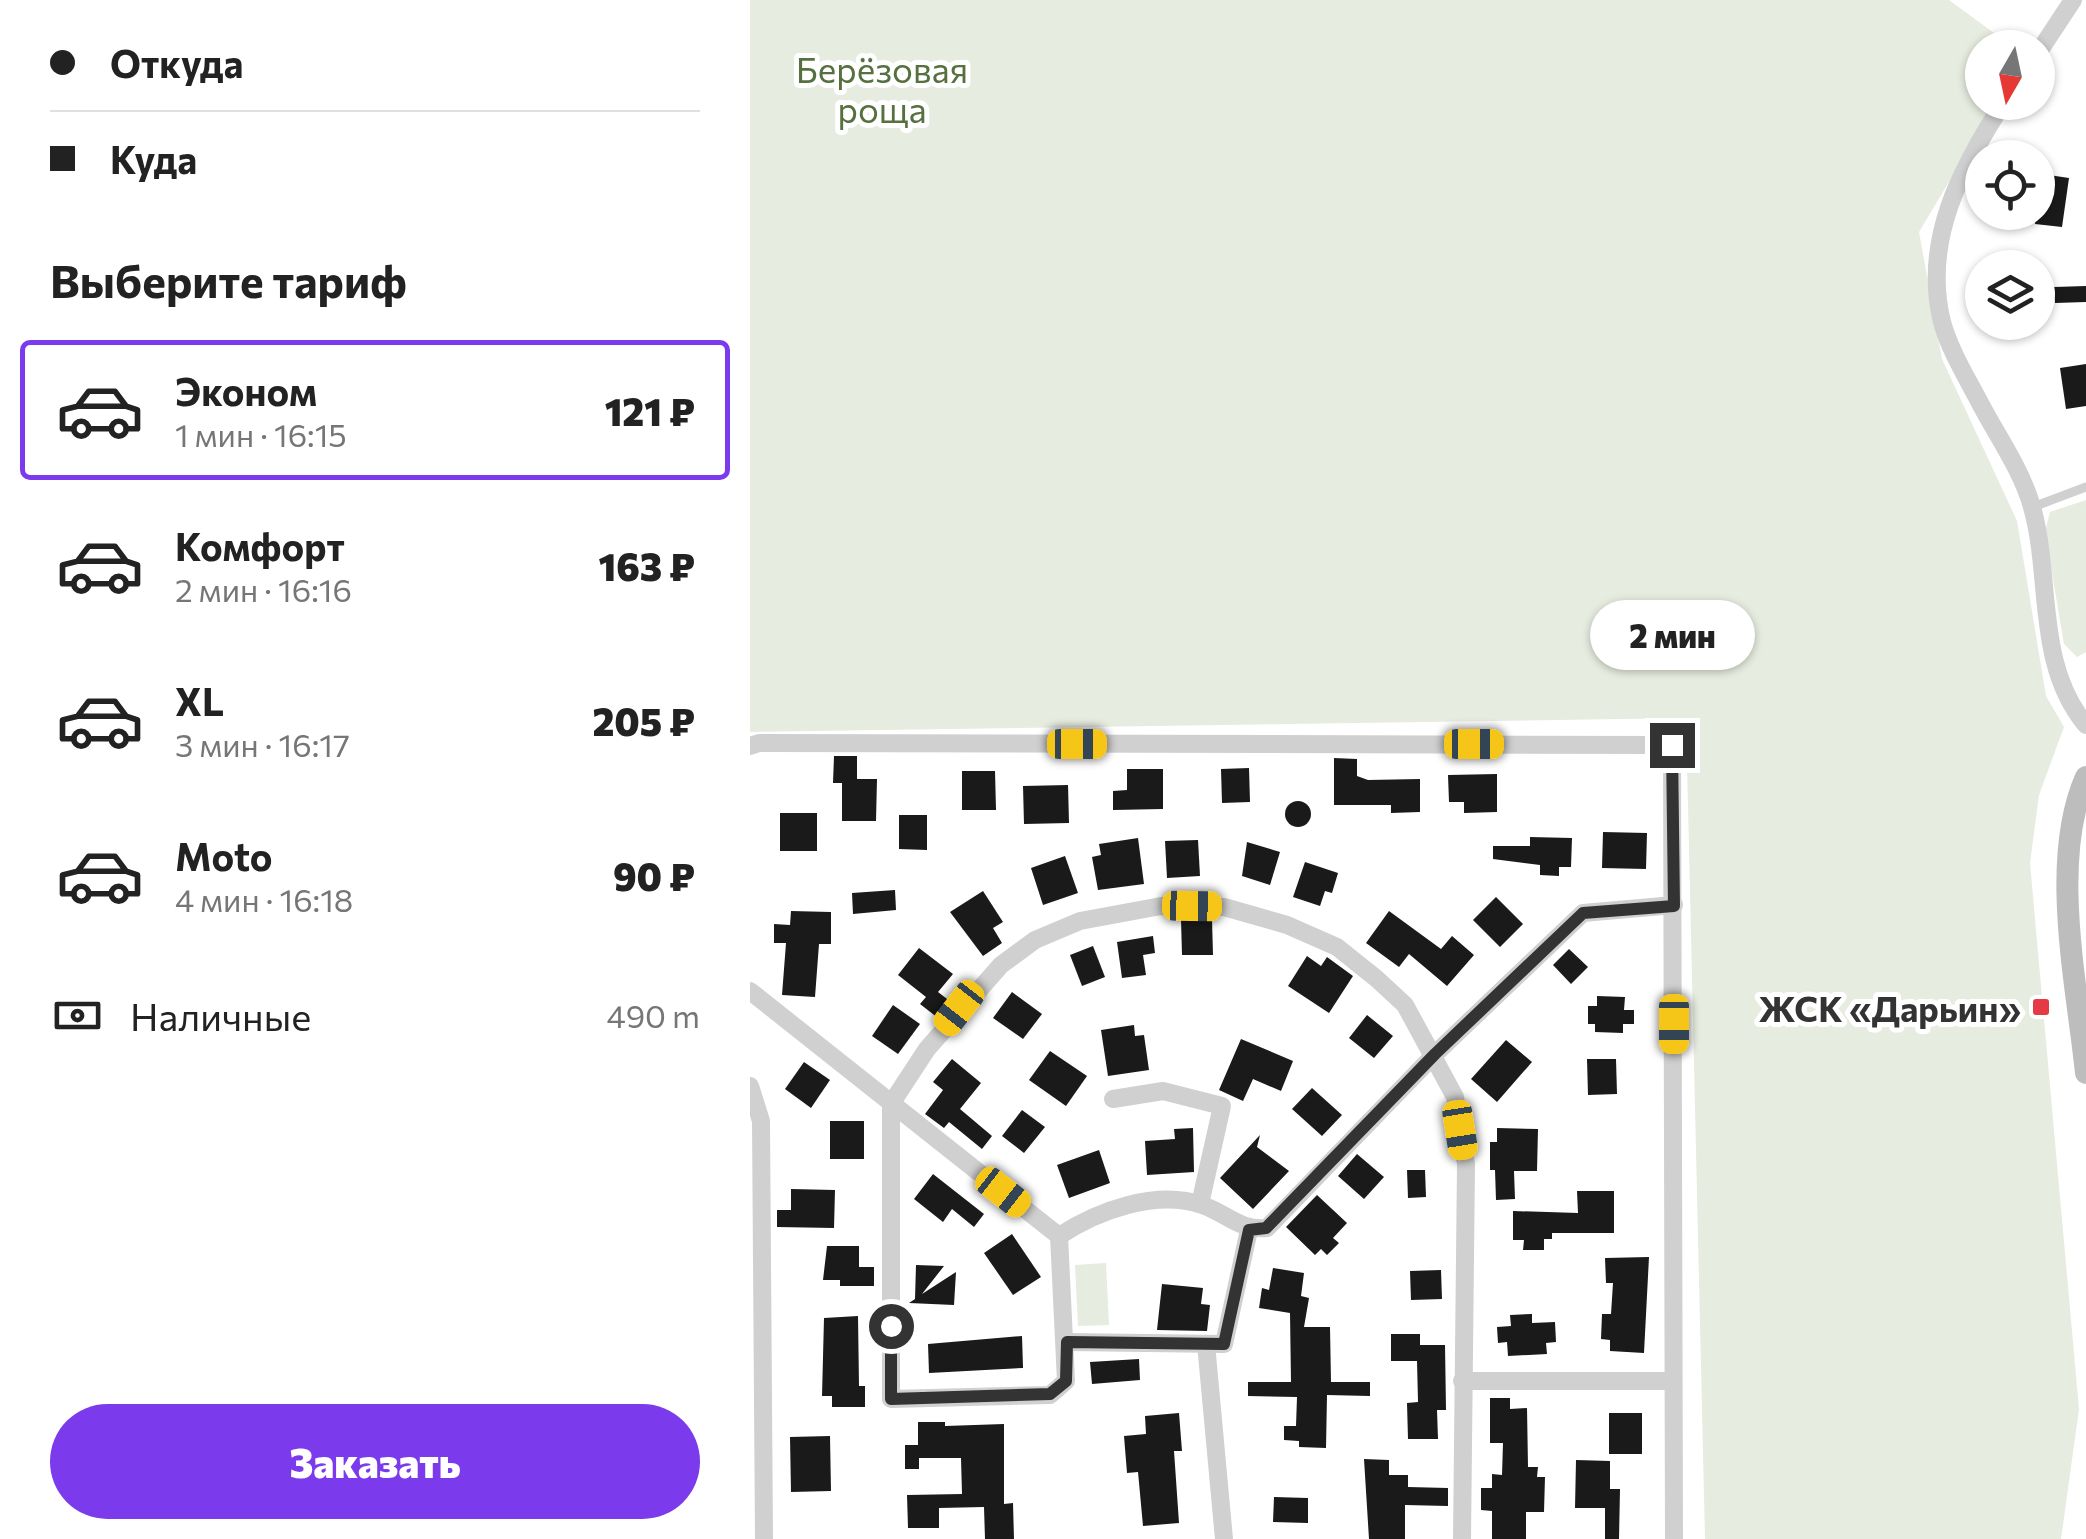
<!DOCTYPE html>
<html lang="ru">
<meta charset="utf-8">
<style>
:root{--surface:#fff;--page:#f6f6f6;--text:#222;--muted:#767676;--line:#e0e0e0;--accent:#7c3aed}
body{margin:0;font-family:Commissioner,sans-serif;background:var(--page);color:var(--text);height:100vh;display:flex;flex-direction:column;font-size:38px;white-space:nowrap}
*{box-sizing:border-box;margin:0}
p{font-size:32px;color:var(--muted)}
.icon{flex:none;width:55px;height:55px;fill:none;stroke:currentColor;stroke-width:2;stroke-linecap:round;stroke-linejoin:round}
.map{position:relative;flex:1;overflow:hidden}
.side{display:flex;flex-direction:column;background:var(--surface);width:750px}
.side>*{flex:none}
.banner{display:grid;align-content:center;height:220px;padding:0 50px;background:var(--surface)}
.needle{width:65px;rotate:189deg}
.buttons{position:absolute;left:1215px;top:30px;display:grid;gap:20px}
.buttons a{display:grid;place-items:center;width:90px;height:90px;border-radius:50%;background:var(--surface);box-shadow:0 2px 8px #0004;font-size:50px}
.end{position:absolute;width:45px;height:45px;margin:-22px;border:12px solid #333;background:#fff;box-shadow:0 0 0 5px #fff}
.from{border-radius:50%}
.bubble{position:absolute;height:70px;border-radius:35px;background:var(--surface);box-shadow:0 2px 8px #0004;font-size:32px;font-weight:800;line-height:70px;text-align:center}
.car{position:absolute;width:30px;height:60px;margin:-30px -15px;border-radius:12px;box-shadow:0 0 8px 2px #0007;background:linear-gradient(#f5c518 24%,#345 0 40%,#f5c518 0 76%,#345 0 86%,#f5c518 0)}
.banner b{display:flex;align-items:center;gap:35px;height:95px;font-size:38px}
.banner b+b{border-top:2px solid var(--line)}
.banner i{width:25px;height:25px;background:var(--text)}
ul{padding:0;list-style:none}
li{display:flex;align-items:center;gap:30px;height:140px;margin:0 20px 15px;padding:0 30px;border:5px solid transparent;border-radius:10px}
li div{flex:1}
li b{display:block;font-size:38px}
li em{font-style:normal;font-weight:800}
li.current{border-color:var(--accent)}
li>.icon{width:90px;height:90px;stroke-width:1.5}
h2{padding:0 50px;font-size:45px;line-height:120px}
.pay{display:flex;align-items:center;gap:25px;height:110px;padding:0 50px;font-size:38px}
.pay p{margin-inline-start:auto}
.primary-button{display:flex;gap:20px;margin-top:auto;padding:20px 50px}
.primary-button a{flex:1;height:115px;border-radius:60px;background:var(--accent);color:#fff;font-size:40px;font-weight:800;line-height:115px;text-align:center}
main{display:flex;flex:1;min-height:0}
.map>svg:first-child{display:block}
.green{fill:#e6ecdf}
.building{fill:#1a1a1a}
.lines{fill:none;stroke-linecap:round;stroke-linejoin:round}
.lane{stroke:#d0d0d0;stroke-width:9}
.street{stroke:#d0d0d0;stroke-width:18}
.secondary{stroke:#bdbdbd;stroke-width:22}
.route{stroke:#333;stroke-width:12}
.poi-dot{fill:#e63946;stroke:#fff;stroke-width:4}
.labels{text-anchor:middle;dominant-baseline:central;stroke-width:10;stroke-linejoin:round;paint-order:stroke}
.park-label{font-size:35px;fill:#56703f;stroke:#fff}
.poi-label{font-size:35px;font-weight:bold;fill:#333;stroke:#fff;text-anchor:end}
</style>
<main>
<section class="side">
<div class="banner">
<b><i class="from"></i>Откуда</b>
<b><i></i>Куда</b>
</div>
<h2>Выберите тариф</h2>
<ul>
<li class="current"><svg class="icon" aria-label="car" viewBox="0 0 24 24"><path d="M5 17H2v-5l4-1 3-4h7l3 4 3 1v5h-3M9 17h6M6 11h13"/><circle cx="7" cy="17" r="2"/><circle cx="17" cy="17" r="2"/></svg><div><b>Эконом</b><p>1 мин · 16:15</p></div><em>121 ₽</em></li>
<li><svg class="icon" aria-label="car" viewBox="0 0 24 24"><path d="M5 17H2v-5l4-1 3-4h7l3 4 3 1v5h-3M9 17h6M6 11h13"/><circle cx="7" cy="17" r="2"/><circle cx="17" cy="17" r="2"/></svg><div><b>Комфорт</b><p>2 мин · 16:16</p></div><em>163 ₽</em></li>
<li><svg class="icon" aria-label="car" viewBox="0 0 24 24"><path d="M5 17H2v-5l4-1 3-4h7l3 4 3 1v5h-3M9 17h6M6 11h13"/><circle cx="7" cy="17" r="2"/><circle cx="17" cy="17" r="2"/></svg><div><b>XL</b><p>3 мин · 16:17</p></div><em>205 ₽</em></li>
<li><svg class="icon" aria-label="car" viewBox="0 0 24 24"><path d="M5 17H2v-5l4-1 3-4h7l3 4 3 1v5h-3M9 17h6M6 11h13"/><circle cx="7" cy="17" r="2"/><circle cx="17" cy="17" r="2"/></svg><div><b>Moto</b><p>4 мин · 16:18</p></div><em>90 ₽</em></li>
</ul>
<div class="pay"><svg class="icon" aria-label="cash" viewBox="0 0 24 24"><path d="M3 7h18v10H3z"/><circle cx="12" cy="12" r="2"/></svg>Наличные<p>490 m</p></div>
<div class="primary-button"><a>Заказать</a></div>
</section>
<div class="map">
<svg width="1336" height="1539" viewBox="0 0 1336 1539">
<rect width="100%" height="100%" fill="#fff"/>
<g class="green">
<path d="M0,0h1199l64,47 -31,1v54l14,1 -77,129 23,127 75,162 29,175 18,31 -25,68 -9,68 49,546 -18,130h-356l-19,-821 -936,14z"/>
<path d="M1336,500v152l-9,5 -13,-13 -19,-112 5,-20z"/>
<path d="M356,1263l3,62 -31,1 -3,-61z"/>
</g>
<g class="building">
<path d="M1292,174l27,4 -7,49 -27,-3z"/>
<path d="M1336,286v16l-31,1 -1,-16z"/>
<path d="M1336,364v42l-20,3 -6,-41z"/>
<path d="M84,756h23v23h20l-1,42h-34v-38h-9z"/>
<path d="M584,758l23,1v17l11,4 52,-1v33l-29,1v-8h-57z"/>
<path d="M499,768l1,34 -28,1 -1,-34z"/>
<path d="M377,769h36v40l-50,1v-19l14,-1z"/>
<path d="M212,771h33l1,39h-34z"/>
<path d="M747,774v38l-33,1v-11h-15l-1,-27z"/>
<path d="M318,785l1,38 -45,1 -1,-38z"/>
<circle cx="548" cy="814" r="13"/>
<rect x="30" y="813" width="37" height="38"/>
<path d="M149,815h28v35l-28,-1z"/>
<path d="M853,832l44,1 -1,36 -44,-1z"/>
<path d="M780,837l42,1 -1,29h-12v9l-19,-1v-10l-47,-6v-13h37z"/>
<path d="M388,838l6,46 -46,6 -6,-33 9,-2 -2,-11z"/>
<path d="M448,840l2,36 -33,2 -2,-37z"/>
<path d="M497,842l33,10 -10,33 -28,-9z"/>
<path d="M315,856l13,37 -35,12 -12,-37z"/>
<path d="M555,862l33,11 -6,20 -7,-2 -5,15 -27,-9z"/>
<path d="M145,890l1,20 -43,4 -1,-21z"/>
<path d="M233,891l20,31 -10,6 9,15 -19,13 -33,-44z"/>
<path d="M746,897l27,27 -23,23 -27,-27z"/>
<path d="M41,911l40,1v32h-12l-4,53 -33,-2 4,-52h-12v-19l16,1z"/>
<path d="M639,911l52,38 11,-13 22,19 -27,31 -38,-32 -10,13 -33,-24z"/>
<path d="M431,919h31l1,36h-31z"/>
<path d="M403,936l2,17 -12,2 3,20 -24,3 -5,-36z"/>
<path d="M343,946l12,31 -23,9 -12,-31z"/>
<path d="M169,948l34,26 -15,18 13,10 -13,16 -18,-14 6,-7 -28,-22z"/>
<path d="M819,949l19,18 -17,17 -18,-19z"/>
<path d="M557,956l14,10 6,-9 26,19 -24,37 -41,-27z"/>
<path d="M262,992l30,22 -19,25 -30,-21z"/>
<path d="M847,996l28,1 -1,13h10v14h-11v9l-28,-1v-8h-7v-18h9z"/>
<path d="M143,1005l27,19 -22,30 -26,-18z"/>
<path d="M617,1015l26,21 -19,22 -25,-20z"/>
<path d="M384,1025l1,11 9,-1 5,35 -41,6 -7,-46z"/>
<path d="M491,1039l52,22 -12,30 -28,-12 -10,22 -24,-11z"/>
<path d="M756,1040l26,22 -35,40 -26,-23z"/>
<path d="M300,1051l37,25 -21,30 -37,-26z"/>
<path d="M202,1059l29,24 -21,26 32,27 -10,13 -33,-27 -5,6 -19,-14 18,-24 -10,-8z"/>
<path d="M837,1059h29l1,35 -29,1z"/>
<path d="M54,1062l26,18 -19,28 -26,-19z"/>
<path d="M562,1088l30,27 -20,21 -30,-27z"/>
<path d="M272,1110l23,17 -21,26 -22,-17z"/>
<rect x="80" y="1121" width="34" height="38"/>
<path d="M443,1128l1,44 -47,3 -2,-34 30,-2 -1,-10z"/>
<path d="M747,1128l41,1 -1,42h-23l1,28 -19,1 -1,-30h-5v-28h7z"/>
<path d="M510,1135l-3,12 32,24 -36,38 -33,-31z"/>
<path d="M349,1150l11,33 -41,15 -12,-33z"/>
<path d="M607,1154l27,23 -20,22 -26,-23z"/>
<path d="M657,1170h18l1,27 -18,1z"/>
<path d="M183,1174l51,40 -10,13 -22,-18 -9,13 -29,-23z"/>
<path d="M41,1189l44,1 -1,38 -57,-1v-17h14z"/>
<path d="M827,1191h37v42h-62v6h-8v11h-21l1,-10h-11v-29l65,2z"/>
<path d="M567,1195l30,28 -14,15 6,5 -12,12 -6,-6 -6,6 -29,-28z"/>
<path d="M262,1234l29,43 -28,18 -29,-42z"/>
<path d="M77,1246h32v21h15v19h-34v-6h-17z"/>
<path d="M899,1257l-5,96 -34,-2v-11l-9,-1 1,-25h9l2,-31h-7l-1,-25z"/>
<path d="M166,1265l28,1 -22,28 34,-22 -2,33 -45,-2 6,-4z"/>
<path d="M523,1268l31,5 -3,23 8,2 -5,29h26l1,55h39v14l-43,-1 -1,53 -27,-1v-6l-15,-1v-14h12l1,-29 -49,-1v-14h43l-1,-69 -31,-5 3,-20 7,2z"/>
<path d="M691,1270l1,29 -31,1 -1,-29z"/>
<path d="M412,1284l41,4 -2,16 9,1 -3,26 -50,-1z"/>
<path d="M782,1314v9l23,-1 1,20 -10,1 1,11 -39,2 -1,-14 -9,1 -1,-16 14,-1 -1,-11z"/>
<path d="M108,1316l1,70h6v21h-33v-11h-10l2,-78z"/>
<path d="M641,1334h29v11h25l1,65h-9l1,29h-30l-1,-36 11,-1 -1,-41h-26z"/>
<path d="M272,1336l1,32 -94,5 -1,-29z"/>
<path d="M389,1359l1,21 -48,4 -2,-22z"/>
<path d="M740,1398h20v11l17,-1 1,59h10l-1,10h8l-1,35h-18v27h-34v-28l-11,-1v-22h11v-14l10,1 1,-32h-13z"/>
<path d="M429,1413l3,38h-8l5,72 -36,3 -5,-54 -11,1 -3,-37 22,-2 -1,-18z"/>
<rect x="859" y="1413" width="33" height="41"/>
<path d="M168,1422h27v4l59,-2v80l9,-1 1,36h-29l-1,-32 -45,1v20h-31l-1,-33 55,-1 -1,-36h-42v11h-14v-24h13z"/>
<path d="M80,1436l1,55 -40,1 -1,-55z"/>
<path d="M614,1459l25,1v15h19v12l40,1v18l-43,-1v34h-36z"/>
<path d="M826,1460l34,1v28h10l-1,50h-14v-31h-30z"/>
<path d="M524,1497l34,1v25l-35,-1z"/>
</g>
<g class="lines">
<path class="lane" d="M1283,507l53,-20"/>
<g class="street">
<path d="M1288,53l35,-53"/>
<path d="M1254,102c-43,66 -82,139 -62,220 8,29 25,56 39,83 17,32 41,66 51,102 20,71 3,157 54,218"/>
<path d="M0,746l9,-3 913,2 2,794"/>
<path d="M0,991l309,245 7,145 -16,14 -159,4v-295l36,-55 74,-84 34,-25 45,-19 81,-15 63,1 63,18 50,22 40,32 28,26 50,92 11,67 -4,375"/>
<path d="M0,1086l11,35 3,418"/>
<path d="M363,1099l50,-8 59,15 -22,98"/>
<path d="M309,1236c38,-25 97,-47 143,-31 24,8 38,26 65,23l168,-174 148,-141 91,-8"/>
<path d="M317,1342l157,2 25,-114"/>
<path d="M456,1344l18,195"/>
<path d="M712,1381h210"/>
</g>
<path class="secondary" d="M1336,777c-37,83 -9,208 0,296"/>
</g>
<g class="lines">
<path class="route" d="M141,1326v73l159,-5 16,-13 1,-39 157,2 25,-114 17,-2 169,-174 148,-141 91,-7 -2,-161"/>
</g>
<rect class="poi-dot" x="1281" y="997" width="20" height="20" rx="5"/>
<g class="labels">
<g class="park-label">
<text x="132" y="68">Берёзовая<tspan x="132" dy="40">роща</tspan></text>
</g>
<g class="poi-label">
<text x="1271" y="1007">ЖСК «Дарьин»</text>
</g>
</g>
</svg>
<div class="buttons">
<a><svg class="needle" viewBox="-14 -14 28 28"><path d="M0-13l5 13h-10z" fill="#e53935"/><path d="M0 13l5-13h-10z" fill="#767676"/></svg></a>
<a><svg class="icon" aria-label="locate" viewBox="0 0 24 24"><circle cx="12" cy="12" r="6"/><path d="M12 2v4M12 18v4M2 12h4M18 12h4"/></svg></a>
<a><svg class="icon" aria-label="layers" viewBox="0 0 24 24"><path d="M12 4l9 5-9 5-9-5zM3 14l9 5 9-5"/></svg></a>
</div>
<i class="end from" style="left:141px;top:1326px"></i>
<i class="end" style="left:922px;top:745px"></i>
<div class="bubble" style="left:840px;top:600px;width:165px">2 мин</div>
<i class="car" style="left:327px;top:744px;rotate:90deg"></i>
<i class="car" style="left:724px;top:744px;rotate:90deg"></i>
<i class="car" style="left:442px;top:906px;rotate:91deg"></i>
<i class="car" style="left:209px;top:1008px;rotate:218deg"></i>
<i class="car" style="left:924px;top:1024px;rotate:180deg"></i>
<i class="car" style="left:710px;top:1130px;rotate:171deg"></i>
<i class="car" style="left:253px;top:1192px;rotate:128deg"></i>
</div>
</main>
